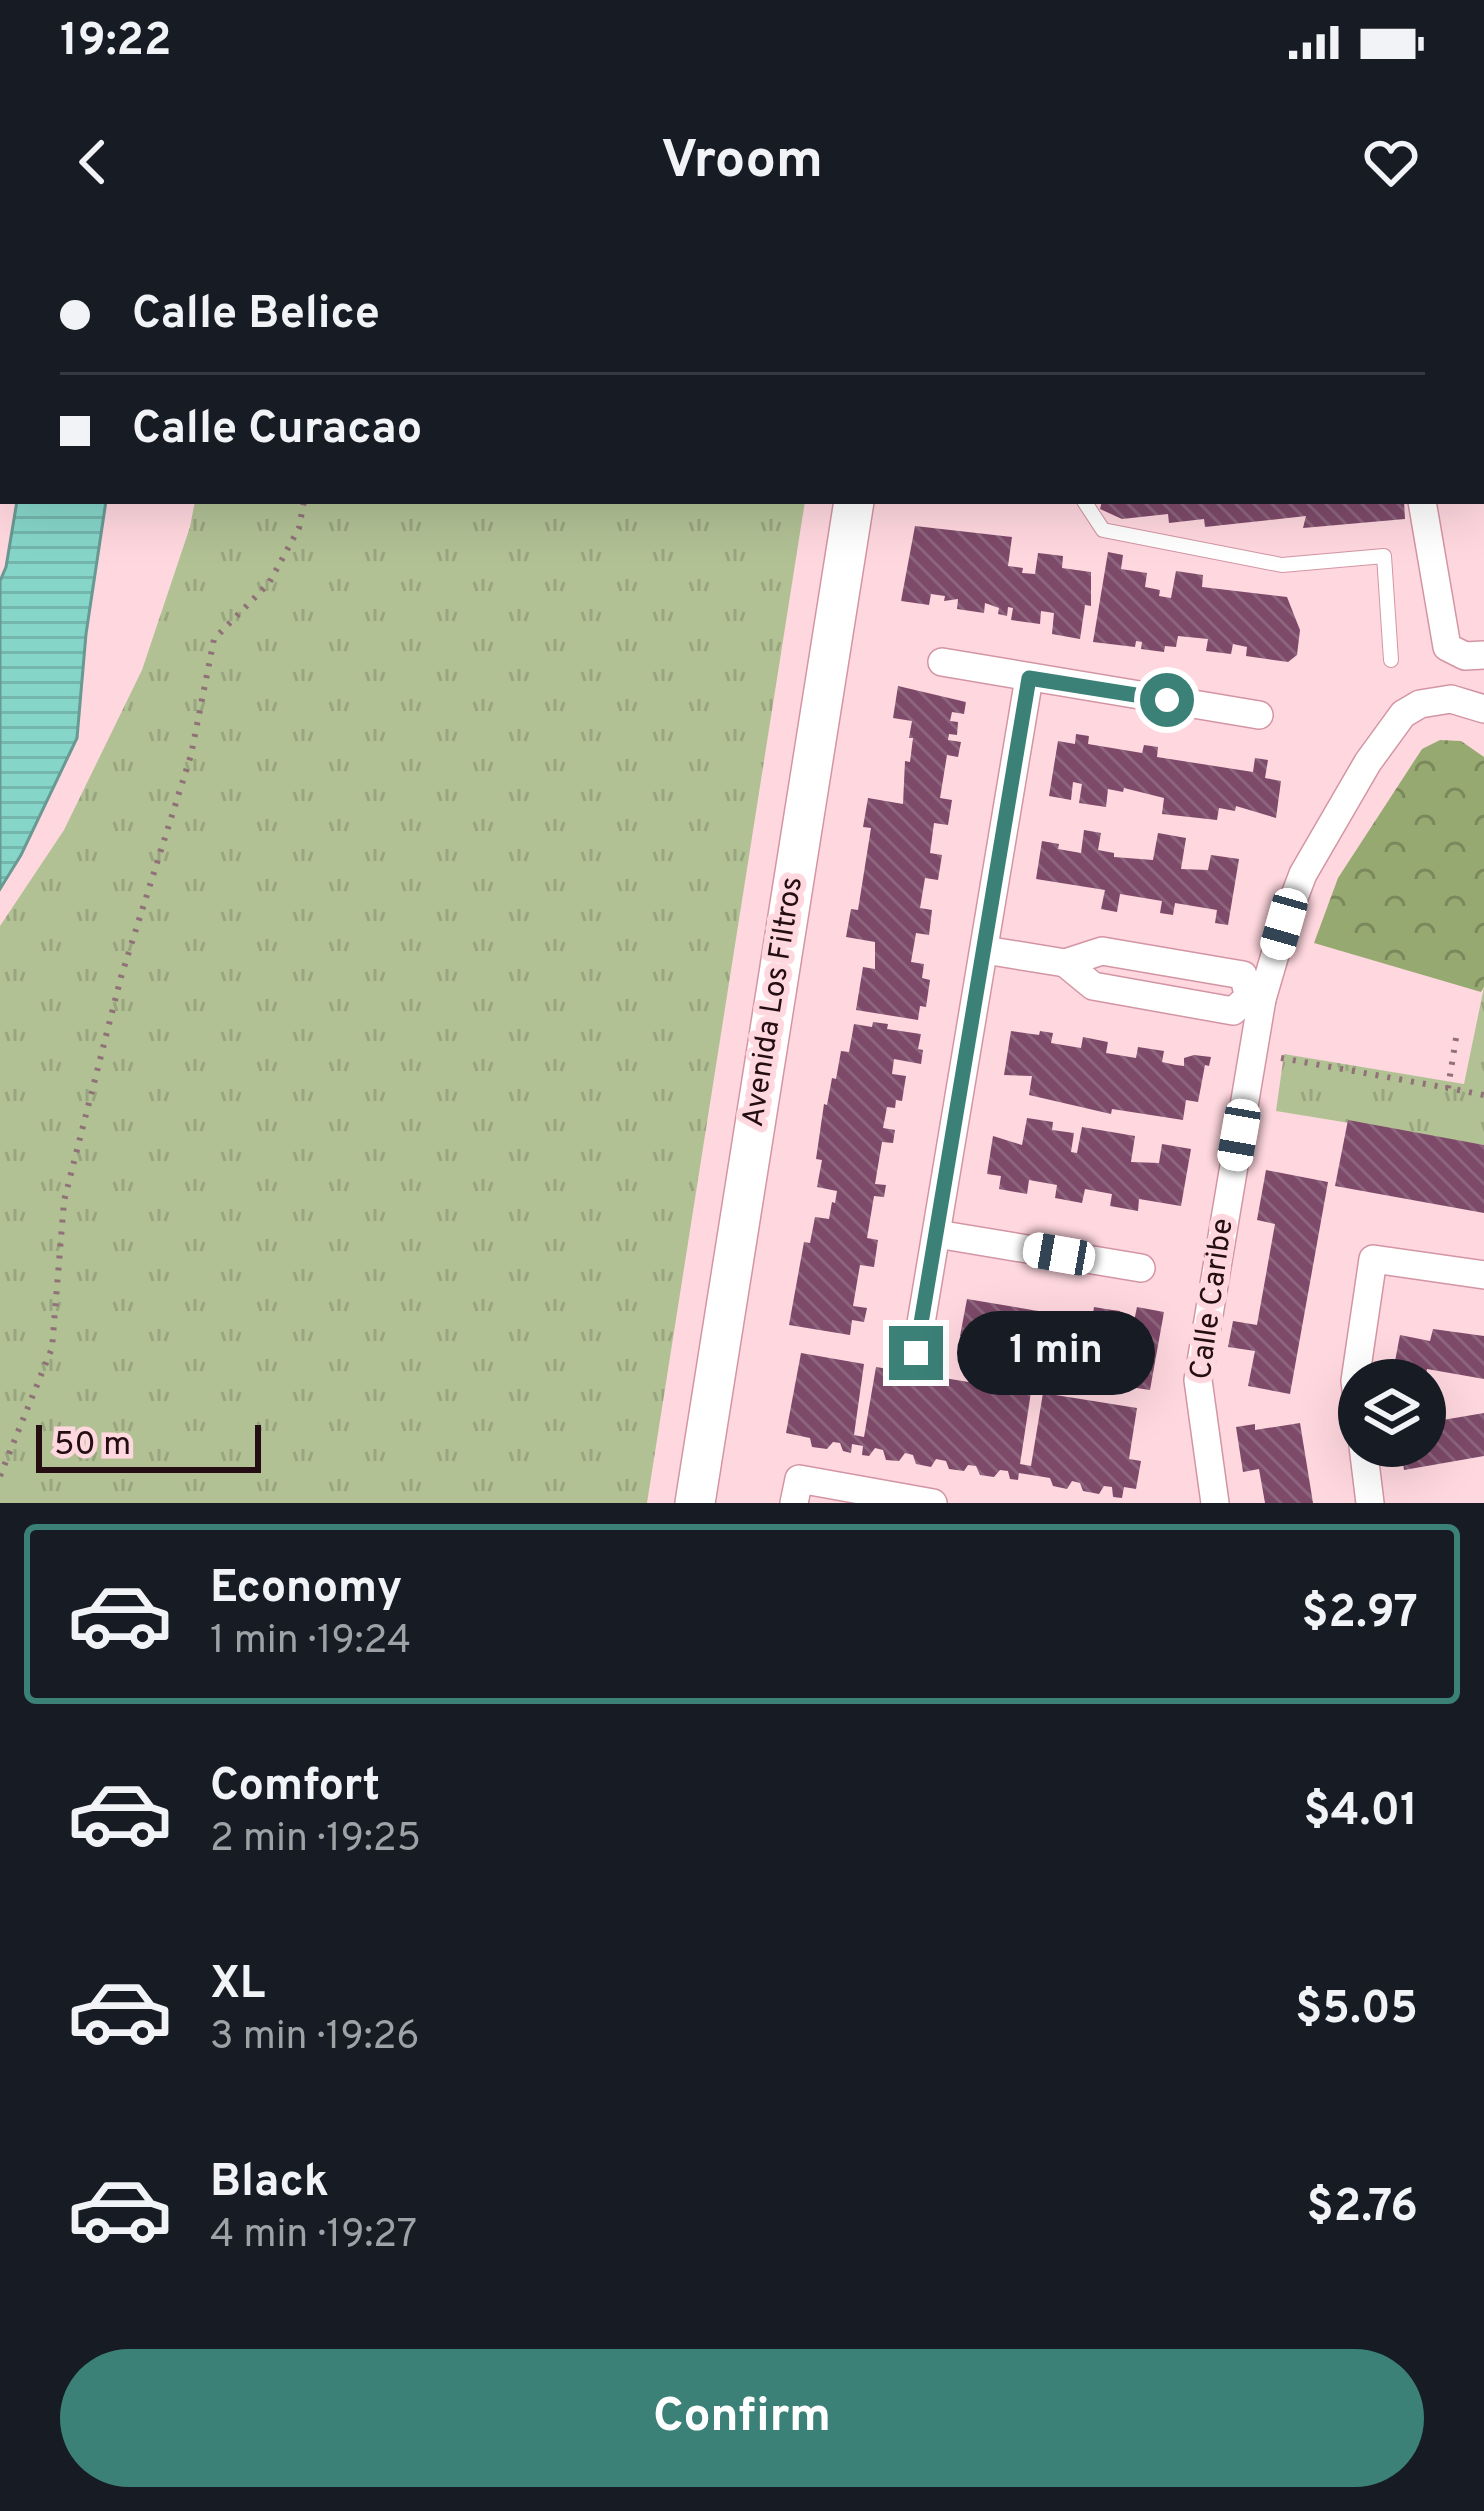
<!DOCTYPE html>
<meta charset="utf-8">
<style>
:root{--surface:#171b24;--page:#242831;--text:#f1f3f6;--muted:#9ea1a6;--line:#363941;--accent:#3b8177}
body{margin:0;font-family:Overpass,sans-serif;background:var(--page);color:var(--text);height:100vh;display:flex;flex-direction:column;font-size:45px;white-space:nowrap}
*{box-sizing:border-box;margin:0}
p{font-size:39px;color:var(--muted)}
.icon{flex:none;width:66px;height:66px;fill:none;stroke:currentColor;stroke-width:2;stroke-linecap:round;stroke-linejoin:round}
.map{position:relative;height:1263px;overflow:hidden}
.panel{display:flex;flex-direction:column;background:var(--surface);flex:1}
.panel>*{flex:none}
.banner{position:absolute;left:0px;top:0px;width:1485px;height:264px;box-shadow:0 12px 48px #0002;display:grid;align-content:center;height:264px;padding:0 60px;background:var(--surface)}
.controls{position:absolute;left:1338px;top:1119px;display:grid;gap:24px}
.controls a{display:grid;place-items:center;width:108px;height:108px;border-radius:50%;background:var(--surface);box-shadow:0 12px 48px #0002;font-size:60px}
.scale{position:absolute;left:36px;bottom:30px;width:225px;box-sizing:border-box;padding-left:12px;border:6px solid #240e14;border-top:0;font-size:33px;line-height:42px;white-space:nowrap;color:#240e14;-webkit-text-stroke:9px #ffd7df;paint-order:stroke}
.end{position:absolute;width:54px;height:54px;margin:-27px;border:15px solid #3b8177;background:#fff;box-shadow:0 0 0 6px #fff}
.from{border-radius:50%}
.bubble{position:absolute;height:84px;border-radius:42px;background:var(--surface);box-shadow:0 12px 48px #0002;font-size:39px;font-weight:700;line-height:84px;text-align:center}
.car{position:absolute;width:36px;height:72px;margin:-36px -18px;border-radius:15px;box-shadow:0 0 9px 3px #0007;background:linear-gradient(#fff 24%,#345 0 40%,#fff 0 76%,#345 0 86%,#fff 0)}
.banner b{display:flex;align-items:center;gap:42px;height:114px;font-size:45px}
.banner b+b{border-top:3px solid var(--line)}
.banner i{width:30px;height:30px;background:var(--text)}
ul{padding:21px 0 0;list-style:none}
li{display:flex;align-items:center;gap:36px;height:180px;margin:0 24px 18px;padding:0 36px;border:6px solid transparent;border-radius:12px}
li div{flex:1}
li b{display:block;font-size:45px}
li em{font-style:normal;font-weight:700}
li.active{border-color:var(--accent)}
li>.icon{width:108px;height:108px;stroke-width:1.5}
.action{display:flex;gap:24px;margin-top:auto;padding:24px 60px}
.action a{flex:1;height:138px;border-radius:72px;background:var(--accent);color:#fff;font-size:48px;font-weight:700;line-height:138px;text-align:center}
.status{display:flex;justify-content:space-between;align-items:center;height:84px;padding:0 60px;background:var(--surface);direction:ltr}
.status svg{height:33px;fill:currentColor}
header{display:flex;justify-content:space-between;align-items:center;height:156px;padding:0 60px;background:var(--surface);font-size:54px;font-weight:700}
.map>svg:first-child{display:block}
.grass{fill:url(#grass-tufts)}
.forest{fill:url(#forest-crowns)}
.water{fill:url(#water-rules);stroke:#699993;stroke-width:3}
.building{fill:url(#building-back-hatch)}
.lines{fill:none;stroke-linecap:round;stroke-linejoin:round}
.service-casing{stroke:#d395a4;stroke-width:16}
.minor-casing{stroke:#d395a4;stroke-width:30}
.secondary-casing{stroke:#d395a4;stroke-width:42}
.path{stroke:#907178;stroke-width:6;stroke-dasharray:3 9;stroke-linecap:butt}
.service{stroke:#fff;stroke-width:14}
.minor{stroke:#fff;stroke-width:27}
.secondary{stroke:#fff;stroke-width:39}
.route{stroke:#3b8177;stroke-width:15}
.labels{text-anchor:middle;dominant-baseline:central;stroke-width:12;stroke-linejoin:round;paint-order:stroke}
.street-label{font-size:30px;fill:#240e14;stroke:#ffd7df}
</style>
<div class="status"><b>19:22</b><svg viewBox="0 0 49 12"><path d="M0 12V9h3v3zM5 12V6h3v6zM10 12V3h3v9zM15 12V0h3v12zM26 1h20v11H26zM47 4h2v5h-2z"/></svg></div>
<header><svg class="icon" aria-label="back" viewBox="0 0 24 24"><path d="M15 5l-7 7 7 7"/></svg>Vroom<svg class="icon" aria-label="heart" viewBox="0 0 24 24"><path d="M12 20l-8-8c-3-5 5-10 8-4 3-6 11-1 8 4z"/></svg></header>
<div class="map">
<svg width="1484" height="1263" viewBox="0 0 1484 1263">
<defs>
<pattern id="grass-tufts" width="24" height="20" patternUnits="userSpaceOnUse" patternTransform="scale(3)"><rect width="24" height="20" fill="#b1c194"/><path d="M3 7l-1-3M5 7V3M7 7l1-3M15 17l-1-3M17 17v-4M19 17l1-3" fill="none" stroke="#98a57f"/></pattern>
<pattern id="forest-crowns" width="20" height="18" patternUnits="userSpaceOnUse" patternTransform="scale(3)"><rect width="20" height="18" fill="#96a970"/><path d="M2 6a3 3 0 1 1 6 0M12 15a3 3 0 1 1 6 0" fill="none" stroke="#7a885b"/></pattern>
<pattern id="water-rules" width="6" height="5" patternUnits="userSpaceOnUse" patternTransform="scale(3)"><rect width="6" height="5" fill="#86d5c9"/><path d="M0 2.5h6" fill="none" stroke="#74b6ac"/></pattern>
<pattern id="building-back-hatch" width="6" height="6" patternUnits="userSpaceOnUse" patternTransform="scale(3)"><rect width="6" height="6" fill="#7d4a69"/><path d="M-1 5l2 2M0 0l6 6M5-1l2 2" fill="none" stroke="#8d657d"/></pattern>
</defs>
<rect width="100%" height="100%" fill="#ffd7df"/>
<g class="grass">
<path d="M220,0h626v3z"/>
<path d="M195,261h610l-158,1002h-647v-577l64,-96 78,-160 48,-143z"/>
<path d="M1484,747v158l-208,-34 8,-57 180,30z"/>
</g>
<path class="forest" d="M1440,500l21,1 23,16v230l-3,5 -167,-49 24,-65 84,-129z"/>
<path class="water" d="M17,261h89l-20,133 -9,104 -56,117 -21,34v-308l6,-14z"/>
<g class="building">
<path d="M1102,261h302l1,18 -102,9 3,-12 -101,11 -1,-8 -35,4 -1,-9 -46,5 -22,-10z"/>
<path d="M915,286l97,11 -4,29 15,2 -1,5 13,1 3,-21 25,3 -1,12 29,4v34l-6,-1 -5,34 -28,-5 2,-21 -13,-2 -1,13 -29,-4 2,-12 -5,-1 -1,9 -9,-2 1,-6 -14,-5 -1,10 -27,-4 1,-10 -14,2 1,-5 -14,-2 -2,11 -28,-4z"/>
<path d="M1108,312l15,3 -2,14 26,4 -2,14 15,3 -1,6 12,2 5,-27 27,4 -1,12 85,10 13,33 -3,25 -9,7 -42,-6 1,-9 -14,-3 -2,10 -25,-3 2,-12 -30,-3 -2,11 -11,-1 -1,6 -23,-3 1,-7 -6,-1 -1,6 -42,-5z"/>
<path d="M898,446l68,16 -2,12 -12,-2 -2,9 8,1 -1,13 -8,-1 -1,6 13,2 -3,15 -11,-2 -7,43 12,2 -4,25 -14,-2 -4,30 12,2 -4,25 -13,-2 -5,30 12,2 -3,25 -13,-2 -5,29 13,2 -2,14 8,2 -4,27 -6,-1 -2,14 -62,-10 7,-43 12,2v-27l-29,-5 5,-28 7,1 13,-82 -8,-1 5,-29 35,6 2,-43 5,1 3,-24h-4l3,-17 -19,-3z"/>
<path d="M1076,494l13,2 -1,8 54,9 2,-8 14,2 -1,10 96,15 2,-14 13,2 -3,18 16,3 -5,37 -40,-12 -1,5 -16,-3 -2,12 -55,-6 2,-16 -40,-10 -1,4 -15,-3 -2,18 -27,-4 3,-19 -9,-2 -2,18 -22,-4 9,-55 17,3z"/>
<path d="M1084,590l17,3 -3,17 16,3v4l39,3 5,-27 28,5 -5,31 27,1 3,-15 28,4 -11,66 -13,-2 2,-13 -42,-7 -2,12 -13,-2 2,-12 -42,-7 -3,18 -16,-3 4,-19 -69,-11 6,-38 17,3 -1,5 23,4z"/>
<path d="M873,782l15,2 -1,5 34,5 -3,15 5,1 -2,14 -27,-5 -2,15 14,2 -4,25 -6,-1 -1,8 -8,-1 -4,21 12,2 -2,13 -11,-1 -7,42 11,1 -2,12 -10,-1 -7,42 11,2 -4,27 -14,-2 -7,41 14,2 -3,14 -12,-2 -2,15 -61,-10 15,-83 6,1 5,-26 14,2 3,-17 3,1 2,-12 -20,-4 5,-27 -6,-1 8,-55 3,1 5,-27 4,1 5,-28 8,1 5,-28 18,3z"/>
<path d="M1011,791l28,4 1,-4 13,2 -2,10 30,5 2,-11 25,5 -2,11 30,5 2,-11 26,4 -2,11 14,3 8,1v-8l10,-3 17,2 -2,9 -4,-1 -7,37 -12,-2 -3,20 -71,-11 -1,5 -82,-19 3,-19 -28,-1z"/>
<path d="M1027,878l26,4 -1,8 22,3 -3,19 6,1 5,-26 53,9 -4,26 28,1 3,-19 29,5 -10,57 -42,-7 -1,12 -28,-5 2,-12 -27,-5 -3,14 -27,-5 2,-13 -28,-5 -2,14 -28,-5 2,-13 -14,-2 6,-38 29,9z"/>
<path d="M1348,880l136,25v68l-149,-27z"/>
<path d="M1266,930l62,12 -38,212 -42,-8 7,-35 -27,-4 5,-26 24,4 18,-101 -18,-4z"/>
<path d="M967,1059l125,21 2,-13 12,2 14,2 -2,12 15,3 4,-19 27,5 -14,78 -54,-8 4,-27h-29l-5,20 -25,-6 3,-23 -4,-1 -5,27 -50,-9 5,-27h-30z"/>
<path d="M1433,1089l51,7v43l-57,-10 -2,11 -33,-3 8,-42 30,6z"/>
<path d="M801,1113l63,11 -10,71 10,2 12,-70 155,25 -11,72 11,2 12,-73 94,15 -8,51 12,2 -5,28 -12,-2 -2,11 -9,-1 -1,-10 -8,-1 -5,8 -16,-3 -3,-8 -8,-2 -5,8 -14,-3 -3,-8 -31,-5 -1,7 -8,-1 -2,-8 -8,-1 -6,7 -14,-2 -4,-9 -8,-1 -4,6 -15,-2 -3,-8 -10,-2 -5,8 -15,-3 -3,-9 -8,-2 -6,8 -13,-1 -3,-10 -8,-2 -6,8 -7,-1 1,-9 -11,-2 -1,9 -8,-2 -3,-8 -7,-1 -6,7 -15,-2 -2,-9 -24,-5z"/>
<path d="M1484,1173v43l-80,14 -4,-24h25v-23z"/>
<path d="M1300,1183l13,80h-48l-6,-34 -16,3 -7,-45 19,-3v6z"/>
</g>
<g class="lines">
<g class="service-casing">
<g id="service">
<path d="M1120,0v3"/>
<path d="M1199,0v3"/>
<path d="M1416,0v3"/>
<path d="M1009,3l1,-3"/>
<path d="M1084,261l19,29 179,35 102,-9 7,104"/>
</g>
</g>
<g class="minor-casing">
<g id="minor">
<path d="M1482,218h2"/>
<path d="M1422,261l25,146 18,9 19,-1"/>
<path d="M942,422l317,53"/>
<path d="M985,710l80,13 37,-12 123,21 18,3 6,22"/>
<path d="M1065,723l28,23 140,25 16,-14 13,2"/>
<path d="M937,994l204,34"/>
<path d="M916,1113l113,-675"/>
<path d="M1359,1173l-4,-32 18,-122 111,16"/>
<path d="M1363,1206l7,57"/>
<path d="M794,1263l5,-24 134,24"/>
<path d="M1215,1263l-17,-123 64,-381 22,-75 19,-50 65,-112 35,-48 17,-10 31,-5 33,10"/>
</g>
</g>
<g class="secondary-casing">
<g id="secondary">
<path d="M895,3v-3"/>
<path d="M695,1263l159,-1002"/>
</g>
</g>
<g class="path">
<path d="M342,0v3"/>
<path d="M1456,798l-8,50 36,7"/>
<path d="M1281,818l167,30"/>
<path d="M0,1236l52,-128 12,-147 57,-224 70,-222 23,-116 55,-56 30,-55 5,-27"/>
</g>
<use href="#service" class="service"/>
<use href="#minor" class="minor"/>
<use href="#secondary" class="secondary"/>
</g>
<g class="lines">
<path class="route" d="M916,1113l113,-675 138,22"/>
</g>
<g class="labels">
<g class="street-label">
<text transform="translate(774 762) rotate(-81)">Avenida Los Filtros</text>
<text transform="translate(1213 1059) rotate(-82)">Calle Caribe</text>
</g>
</g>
</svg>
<div class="controls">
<a><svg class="icon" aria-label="layers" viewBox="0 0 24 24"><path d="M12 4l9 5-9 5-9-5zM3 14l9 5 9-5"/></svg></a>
</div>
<div class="scale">50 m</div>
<i class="end from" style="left:1167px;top:460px"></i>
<i class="end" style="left:916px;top:1113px"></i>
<div class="bubble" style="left:957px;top:1071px;width:198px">1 min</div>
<i class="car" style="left:1284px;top:684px;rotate:196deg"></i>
<i class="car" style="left:1239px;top:895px;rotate:190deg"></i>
<i class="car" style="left:1059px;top:1014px;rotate:280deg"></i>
<div class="banner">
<b><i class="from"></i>Calle Belice</b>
<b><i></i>Calle Curacao</b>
</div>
</div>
<section class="panel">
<ul>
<li class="active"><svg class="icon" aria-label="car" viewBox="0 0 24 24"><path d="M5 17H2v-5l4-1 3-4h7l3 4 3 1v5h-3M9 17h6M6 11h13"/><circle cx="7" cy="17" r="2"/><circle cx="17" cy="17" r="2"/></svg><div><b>Economy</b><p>1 min · 19:24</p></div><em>$2.97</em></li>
<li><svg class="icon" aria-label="car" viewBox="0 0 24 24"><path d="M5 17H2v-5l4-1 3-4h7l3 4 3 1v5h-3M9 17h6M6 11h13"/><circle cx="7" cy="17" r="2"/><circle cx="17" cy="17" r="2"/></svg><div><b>Comfort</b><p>2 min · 19:25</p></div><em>$4.01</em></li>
<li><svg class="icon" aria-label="car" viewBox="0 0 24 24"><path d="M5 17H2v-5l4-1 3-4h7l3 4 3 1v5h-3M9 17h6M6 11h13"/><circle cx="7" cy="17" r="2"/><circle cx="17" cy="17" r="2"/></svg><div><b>XL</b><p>3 min · 19:26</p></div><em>$5.05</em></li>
<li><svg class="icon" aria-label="car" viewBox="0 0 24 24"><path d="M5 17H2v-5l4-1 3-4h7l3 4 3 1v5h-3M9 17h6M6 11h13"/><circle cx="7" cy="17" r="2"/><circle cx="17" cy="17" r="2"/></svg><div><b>Black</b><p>4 min · 19:27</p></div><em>$2.76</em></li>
</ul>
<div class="action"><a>Confirm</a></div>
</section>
